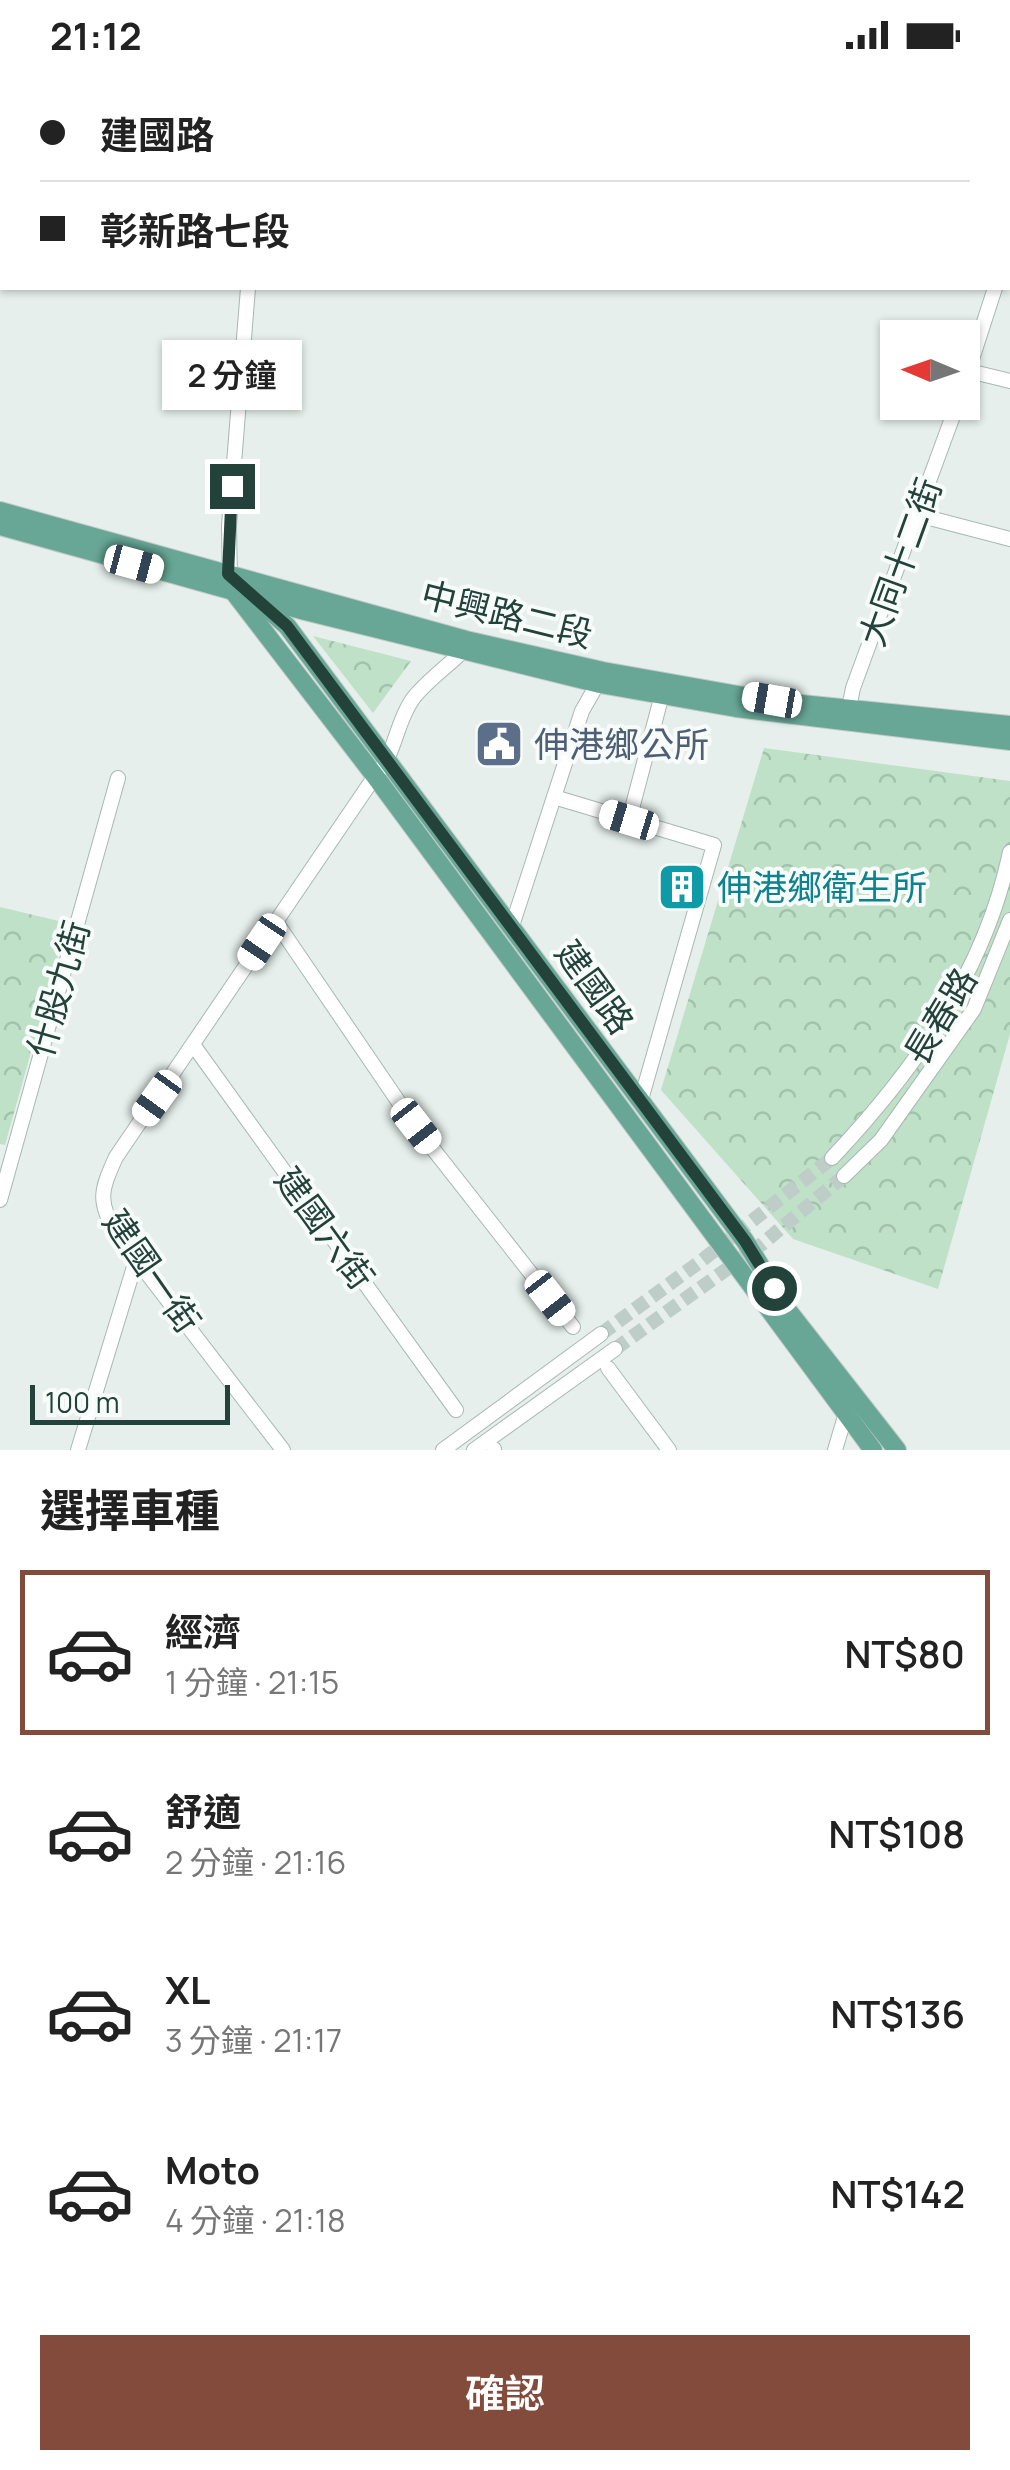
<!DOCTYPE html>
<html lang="zh-TW">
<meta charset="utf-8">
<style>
:root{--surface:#fff;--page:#f6f6f6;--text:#222;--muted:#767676;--line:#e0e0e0;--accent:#834b3b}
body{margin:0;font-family:Manrope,"Noto Sans TC",sans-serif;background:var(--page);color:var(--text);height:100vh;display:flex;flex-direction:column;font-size:38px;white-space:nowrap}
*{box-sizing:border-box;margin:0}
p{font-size:32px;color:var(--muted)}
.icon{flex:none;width:55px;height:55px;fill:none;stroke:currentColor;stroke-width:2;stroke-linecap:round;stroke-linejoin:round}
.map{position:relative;height:1380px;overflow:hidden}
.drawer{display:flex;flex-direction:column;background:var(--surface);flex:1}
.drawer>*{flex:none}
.banner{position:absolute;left:0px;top:0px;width:1010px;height:220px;box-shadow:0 2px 8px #0004;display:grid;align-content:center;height:220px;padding:0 40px;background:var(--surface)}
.needle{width:65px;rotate:272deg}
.buttons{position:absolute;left:880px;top:250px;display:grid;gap:20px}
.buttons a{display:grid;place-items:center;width:100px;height:100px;border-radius:0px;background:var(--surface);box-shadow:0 2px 8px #0004;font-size:50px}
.scale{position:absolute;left:30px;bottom:25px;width:200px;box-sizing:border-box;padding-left:10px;border:5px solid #23433a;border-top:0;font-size:28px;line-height:35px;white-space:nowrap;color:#23433a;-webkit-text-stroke:8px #f7fbf9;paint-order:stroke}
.end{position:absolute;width:45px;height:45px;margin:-22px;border:12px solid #23433a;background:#fff;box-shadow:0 0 0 5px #fff}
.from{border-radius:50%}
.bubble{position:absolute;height:70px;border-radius:0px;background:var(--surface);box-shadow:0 2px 8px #0004;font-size:32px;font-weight:600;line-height:70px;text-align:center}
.car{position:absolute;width:30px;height:60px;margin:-30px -15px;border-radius:12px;box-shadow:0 0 8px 2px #0007;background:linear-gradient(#fff 24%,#345 0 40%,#fff 0 76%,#345 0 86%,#fff 0)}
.banner b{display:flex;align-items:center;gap:35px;height:95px;font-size:38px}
.banner b+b{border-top:2px solid var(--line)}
.banner i{width:25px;height:25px;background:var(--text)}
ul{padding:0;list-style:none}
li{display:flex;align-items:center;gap:30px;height:165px;margin:0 20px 15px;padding:0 20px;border:5px solid transparent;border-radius:0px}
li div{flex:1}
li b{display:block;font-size:38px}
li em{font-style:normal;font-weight:600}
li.current{border-color:var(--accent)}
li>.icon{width:90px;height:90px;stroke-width:1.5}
h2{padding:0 40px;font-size:45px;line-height:120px}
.primary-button{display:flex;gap:20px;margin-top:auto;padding:20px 40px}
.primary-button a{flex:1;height:115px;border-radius:0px;background:var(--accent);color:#fff;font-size:40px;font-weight:600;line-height:115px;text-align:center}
.status{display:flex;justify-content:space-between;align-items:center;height:70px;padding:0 50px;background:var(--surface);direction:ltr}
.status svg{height:28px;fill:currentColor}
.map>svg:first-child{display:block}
.park{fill:url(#park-crowns)}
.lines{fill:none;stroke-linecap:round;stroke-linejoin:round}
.stream{stroke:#8bccd7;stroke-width:4}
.minor-tunnel{stroke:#bfcdc8;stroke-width:14;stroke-dasharray:14 7;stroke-linecap:butt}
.minor-casing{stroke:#a8b8b2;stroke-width:16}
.major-casing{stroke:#c1cac8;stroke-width:20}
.minor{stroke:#fff;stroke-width:14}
.major{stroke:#68a796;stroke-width:18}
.route{stroke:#23433a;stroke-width:12}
.labels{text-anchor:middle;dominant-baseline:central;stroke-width:8;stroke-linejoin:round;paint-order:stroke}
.street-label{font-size:35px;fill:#23433a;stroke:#f7fbf9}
.service-label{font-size:35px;fill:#4e5e75;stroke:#f7fbf9;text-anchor:start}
.culture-label{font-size:35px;fill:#0d838f;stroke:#f7fbf9;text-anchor:start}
</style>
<div class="status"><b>21:12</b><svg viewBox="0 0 49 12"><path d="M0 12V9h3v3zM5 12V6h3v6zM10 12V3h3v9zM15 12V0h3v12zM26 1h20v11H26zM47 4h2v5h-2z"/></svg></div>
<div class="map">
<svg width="1010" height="1380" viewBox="0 0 1010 1380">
<defs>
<pattern id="park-crowns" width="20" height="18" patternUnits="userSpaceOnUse" patternTransform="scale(2.5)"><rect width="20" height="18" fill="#bee1c7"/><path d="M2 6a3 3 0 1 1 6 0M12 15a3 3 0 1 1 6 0" fill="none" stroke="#a3c2ac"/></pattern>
</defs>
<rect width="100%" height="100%" fill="#e6efeb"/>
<g class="park">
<path d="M313,566l98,25 -38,52z"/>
<path d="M764,678l246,33v253l-72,255 -145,-50 -132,-149z"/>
<path d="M0,837l67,16 -62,222 -5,-1z"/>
</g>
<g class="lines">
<g class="stream">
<path d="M404,0l10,2"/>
<path d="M23,2h20"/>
<path d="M0,12l2,-1"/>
<path d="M1008,126l2,-9"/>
<path d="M1008,187h2"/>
</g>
<g class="minor-tunnel">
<path d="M601,1264l100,-73 131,-103"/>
<path d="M615,1279l147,-105 82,-68"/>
</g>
<g class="minor-casing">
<g id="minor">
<path d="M300,2v-2"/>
<path d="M1008,177l2,-8"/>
<path d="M969,301l41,10"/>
<path d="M962,320l33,-102"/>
<path d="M918,445l92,24"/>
<path d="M230,510l-1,-54 19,-238"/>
<path d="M847,648l6,-30 105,-286"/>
<path d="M554,727l160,48 -74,258"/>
<path d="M629,750l35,-133"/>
<path d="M276,852l139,204 158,201"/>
<path d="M511,859l71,-218 20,-35"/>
<path d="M194,976l262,364"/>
<path d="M832,1088c82,-87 153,-186 178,-306"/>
<path d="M844,1106l37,-36 93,-131 36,-89"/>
<path d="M0,1130l118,-422"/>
<path d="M608,1298l61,82"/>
<path d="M494,1379v1"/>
<path d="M78,1380l59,-193"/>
<path d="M283,1380l-167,-217c-19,-32 -15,-43 0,-76l259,-381c21,-22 20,-51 37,-76 11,-16 36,-34 51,-49l2,-6"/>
<path d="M443,1380l158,-116"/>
<path d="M474,1380l141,-101"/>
<path d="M835,1380l11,-37"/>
</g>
</g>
<g class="major-casing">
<g id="major">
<path d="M0,441l466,129 137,31 169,30 238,24"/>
<path d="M0,456l305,85 295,73 136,24 274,33"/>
<path d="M228,504l59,52 458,615 44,71 108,138"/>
<path d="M233,521l142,185 498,674"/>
</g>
</g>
<use href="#minor" class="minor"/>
<use href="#major" class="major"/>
</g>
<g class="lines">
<path class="route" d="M232,416l-4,88 59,52 458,615 29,47"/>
</g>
<defs>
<g id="civic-square" transform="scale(2.5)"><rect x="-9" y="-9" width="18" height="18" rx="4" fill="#5c6f8a" stroke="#f7fbf9"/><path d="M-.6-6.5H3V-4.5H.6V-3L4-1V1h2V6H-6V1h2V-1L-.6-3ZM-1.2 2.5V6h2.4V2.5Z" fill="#fff"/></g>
<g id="building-square" transform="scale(2.5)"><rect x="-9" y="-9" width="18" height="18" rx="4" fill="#0f9aa8" stroke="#f7fbf9"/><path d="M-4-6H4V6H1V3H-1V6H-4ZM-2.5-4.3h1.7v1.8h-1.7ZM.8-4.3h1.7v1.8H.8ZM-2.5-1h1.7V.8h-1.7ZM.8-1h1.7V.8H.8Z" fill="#fff"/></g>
</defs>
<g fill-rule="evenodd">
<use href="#civic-square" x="499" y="674"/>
<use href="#building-square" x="682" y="817"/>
</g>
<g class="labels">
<g class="street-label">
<text transform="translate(900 492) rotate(-70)">大同十二街</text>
<text transform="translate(507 544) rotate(14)">中興路二段</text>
<text transform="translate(595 917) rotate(54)">建國路</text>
<text transform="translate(58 919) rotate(-74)">什股九街</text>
<text transform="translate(940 946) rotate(-59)">長春路</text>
<text transform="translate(325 1158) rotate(54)">建國六街</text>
<text transform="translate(152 1201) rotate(55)">建國一街</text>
</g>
<g class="service-label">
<text x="534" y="674">伸港鄉公所</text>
</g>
<g class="culture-label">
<text x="717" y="817">伸港鄉衛生所</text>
</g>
</g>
</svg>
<div class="buttons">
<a><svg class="needle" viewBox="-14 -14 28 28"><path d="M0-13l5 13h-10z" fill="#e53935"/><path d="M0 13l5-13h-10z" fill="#767676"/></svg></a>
</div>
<div class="scale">100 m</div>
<i class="end from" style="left:774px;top:1218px"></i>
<i class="end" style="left:232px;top:416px"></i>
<div class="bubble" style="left:162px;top:270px;width:140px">2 分鐘</div>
<i class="car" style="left:134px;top:494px;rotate:105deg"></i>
<i class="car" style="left:772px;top:630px;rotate:280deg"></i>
<i class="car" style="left:629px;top:750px;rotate:287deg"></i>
<i class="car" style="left:262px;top:872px;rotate:214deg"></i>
<i class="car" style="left:157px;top:1028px;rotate:216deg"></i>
<i class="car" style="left:416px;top:1056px;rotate:142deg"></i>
<i class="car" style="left:550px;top:1228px;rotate:142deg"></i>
<div class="banner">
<b><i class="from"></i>建國路</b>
<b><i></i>彰新路七段</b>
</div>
</div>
<section class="drawer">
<h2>選擇車種</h2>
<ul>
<li class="current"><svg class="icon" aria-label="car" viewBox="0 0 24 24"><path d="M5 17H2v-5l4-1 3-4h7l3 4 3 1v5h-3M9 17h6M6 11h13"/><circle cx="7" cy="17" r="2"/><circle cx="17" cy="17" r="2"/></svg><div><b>經濟</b><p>1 分鐘 · 21:15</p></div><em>NT$80</em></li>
<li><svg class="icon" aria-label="car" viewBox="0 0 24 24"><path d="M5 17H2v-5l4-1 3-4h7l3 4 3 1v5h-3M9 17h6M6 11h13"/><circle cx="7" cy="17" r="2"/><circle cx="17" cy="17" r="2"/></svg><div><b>舒適</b><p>2 分鐘 · 21:16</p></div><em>NT$108</em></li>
<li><svg class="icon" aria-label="car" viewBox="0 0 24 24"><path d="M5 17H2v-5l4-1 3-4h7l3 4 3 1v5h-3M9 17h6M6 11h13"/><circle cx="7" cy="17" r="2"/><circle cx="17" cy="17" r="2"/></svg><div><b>XL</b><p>3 分鐘 · 21:17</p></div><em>NT$136</em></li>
<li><svg class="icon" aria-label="car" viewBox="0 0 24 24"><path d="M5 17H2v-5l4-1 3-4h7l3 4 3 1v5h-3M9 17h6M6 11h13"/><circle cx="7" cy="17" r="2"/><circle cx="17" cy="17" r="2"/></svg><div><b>Moto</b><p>4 分鐘 · 21:18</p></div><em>NT$142</em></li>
</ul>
<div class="primary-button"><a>確認</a></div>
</section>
